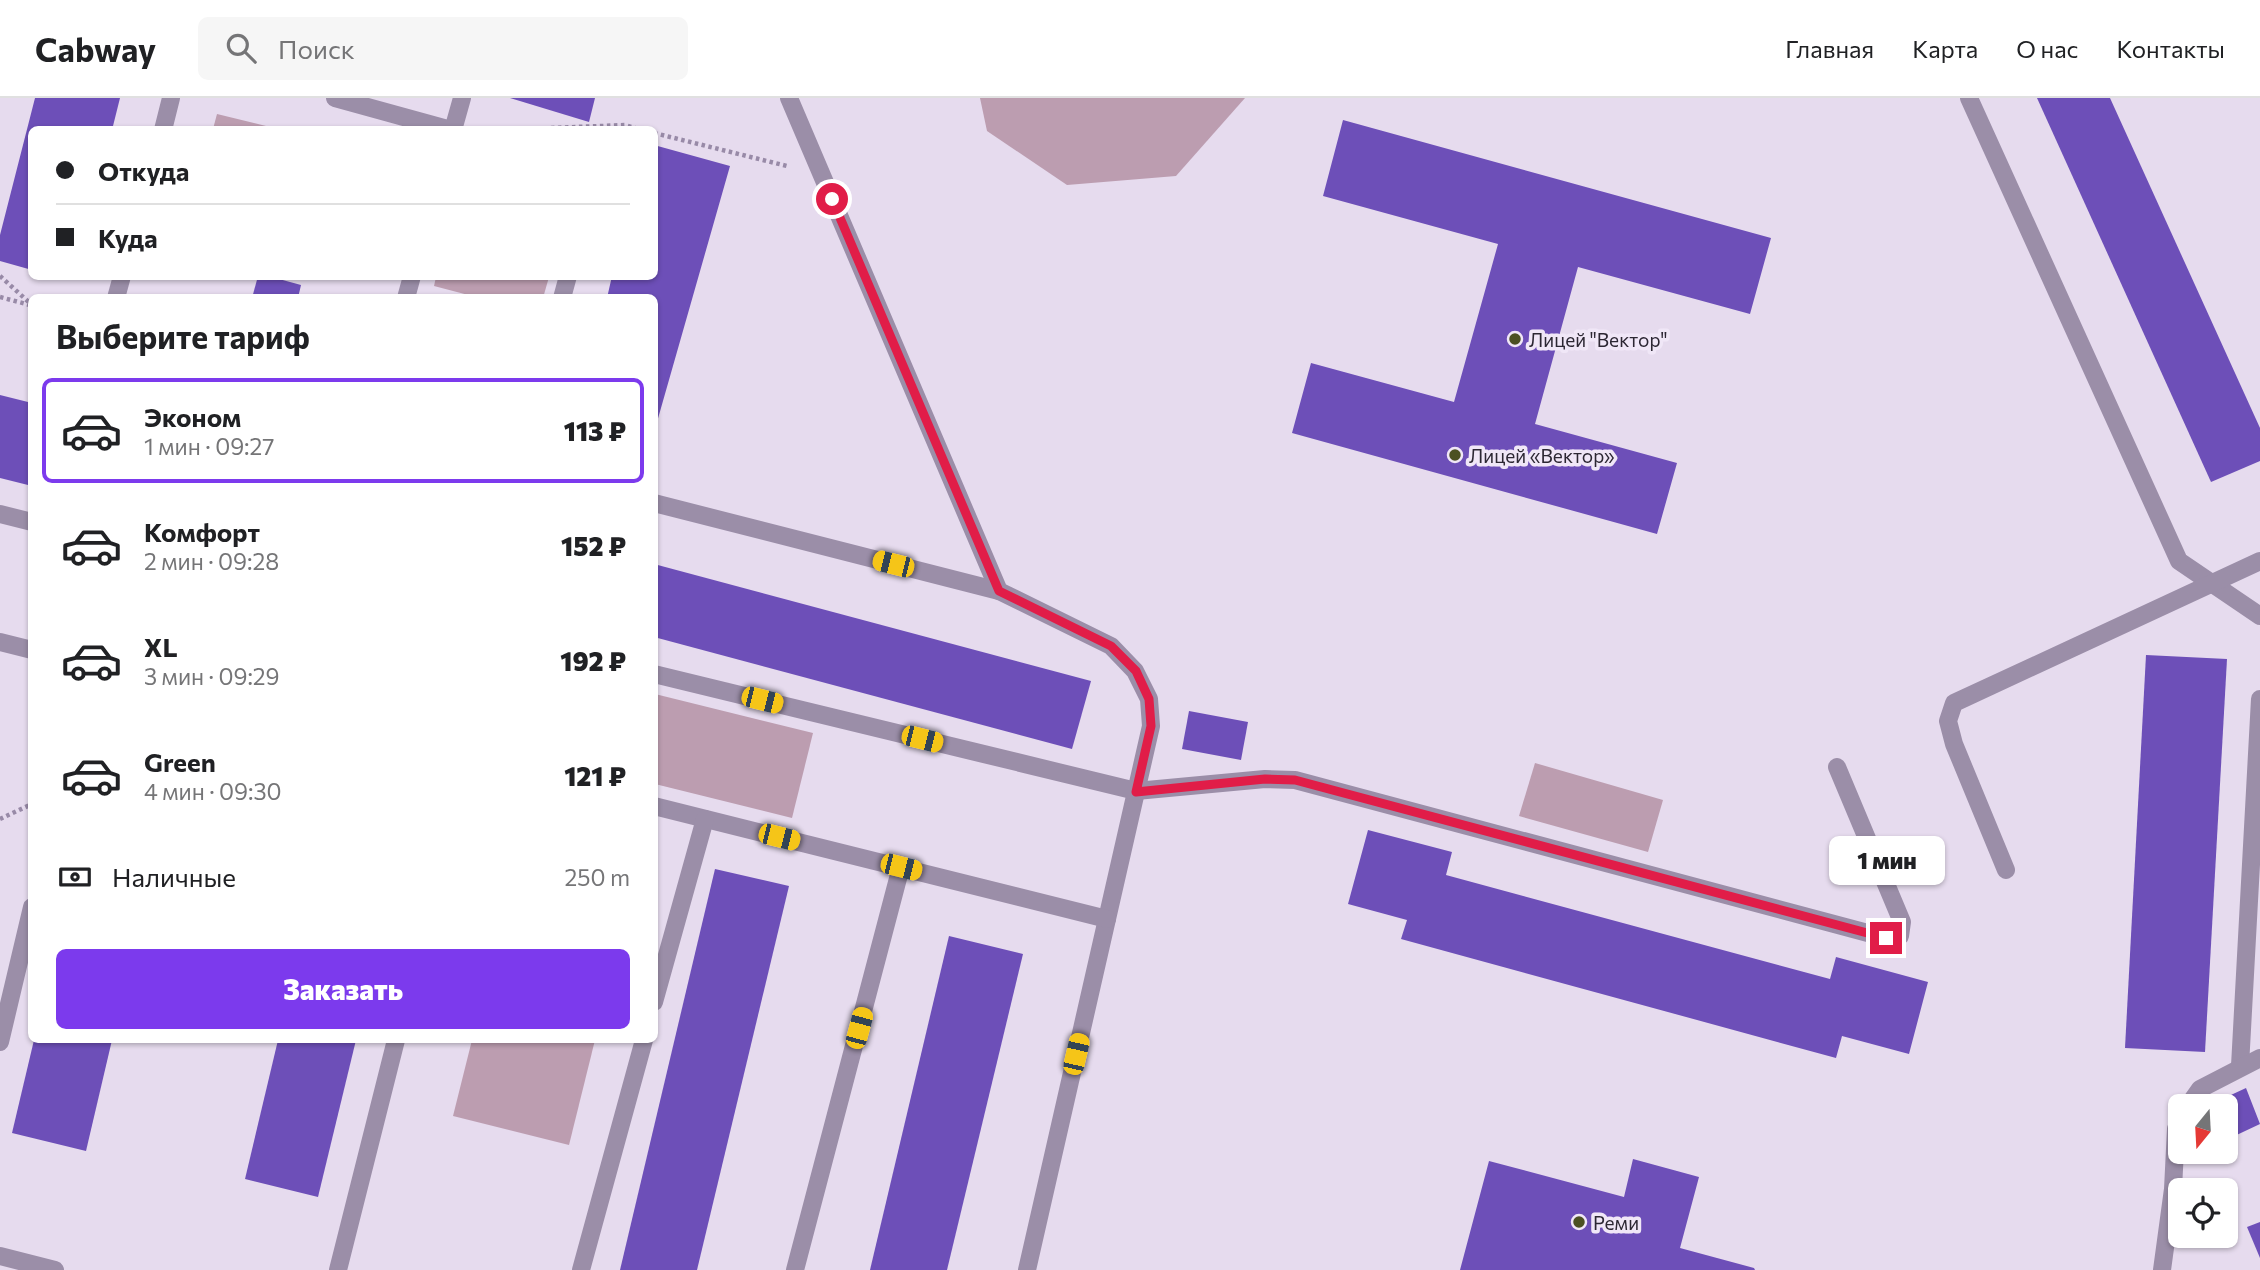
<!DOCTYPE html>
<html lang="ru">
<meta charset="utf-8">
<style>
:root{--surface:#fff;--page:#f6f6f6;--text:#202124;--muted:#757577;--line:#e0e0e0;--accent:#7c3aed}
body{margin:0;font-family:Commissioner,sans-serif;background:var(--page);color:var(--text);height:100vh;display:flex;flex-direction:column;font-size:26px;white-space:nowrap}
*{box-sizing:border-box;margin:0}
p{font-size:23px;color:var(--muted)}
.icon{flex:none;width:38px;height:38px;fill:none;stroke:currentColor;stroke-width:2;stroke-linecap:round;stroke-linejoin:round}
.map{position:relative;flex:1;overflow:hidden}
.side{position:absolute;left:28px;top:196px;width:630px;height:749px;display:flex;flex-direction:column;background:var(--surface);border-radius:10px;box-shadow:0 2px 5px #0004}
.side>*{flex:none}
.hud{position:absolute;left:28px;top:28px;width:630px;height:154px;border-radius:10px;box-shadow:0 2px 5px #0004;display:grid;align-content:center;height:154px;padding:0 28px;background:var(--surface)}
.needle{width:46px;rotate:198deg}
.controls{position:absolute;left:2168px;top:996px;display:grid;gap:14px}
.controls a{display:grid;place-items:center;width:70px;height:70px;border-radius:10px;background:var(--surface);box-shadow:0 2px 5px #0004;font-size:35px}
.end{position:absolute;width:32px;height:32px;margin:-16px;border:9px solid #e11d48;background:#fff;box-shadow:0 0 0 4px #fff}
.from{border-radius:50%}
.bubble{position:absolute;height:49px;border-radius:10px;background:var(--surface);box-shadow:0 2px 5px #0004;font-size:23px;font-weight:800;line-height:49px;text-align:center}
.car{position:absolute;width:21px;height:42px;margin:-21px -10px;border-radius:9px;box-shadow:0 0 5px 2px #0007;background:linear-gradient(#f5c518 24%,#345 0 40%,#f5c518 0 76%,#345 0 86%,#f5c518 0)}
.hud b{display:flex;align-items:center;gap:24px;height:66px;font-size:26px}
.hud b+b{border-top:2px solid var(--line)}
.hud i{width:18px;height:18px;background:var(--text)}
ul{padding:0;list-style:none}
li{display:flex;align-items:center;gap:21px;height:105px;margin:0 14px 10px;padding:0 14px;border:4px solid transparent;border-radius:10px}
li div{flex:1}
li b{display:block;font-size:26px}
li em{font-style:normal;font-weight:800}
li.selected{border-color:var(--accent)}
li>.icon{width:63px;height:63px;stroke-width:1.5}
h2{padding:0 28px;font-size:32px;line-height:84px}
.pay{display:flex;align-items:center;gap:18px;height:77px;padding:0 28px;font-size:26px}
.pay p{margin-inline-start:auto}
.primary-button{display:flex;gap:14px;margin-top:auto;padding:14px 28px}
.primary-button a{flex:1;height:80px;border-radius:10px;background:var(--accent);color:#fff;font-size:28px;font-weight:800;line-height:80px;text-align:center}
header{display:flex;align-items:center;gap:42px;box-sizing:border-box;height:98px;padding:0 35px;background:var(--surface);border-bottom:2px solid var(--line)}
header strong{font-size:33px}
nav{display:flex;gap:38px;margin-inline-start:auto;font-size:24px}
.search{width:490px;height:63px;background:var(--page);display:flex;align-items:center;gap:18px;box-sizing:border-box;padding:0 24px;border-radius:10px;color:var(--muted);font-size:26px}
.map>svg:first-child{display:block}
.green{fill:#bc9db0}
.building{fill:#6d4fb8}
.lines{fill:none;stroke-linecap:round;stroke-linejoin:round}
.path{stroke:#988aa7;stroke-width:4.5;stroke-dasharray:3.5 3.5;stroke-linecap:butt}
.service{stroke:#9b8ea8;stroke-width:18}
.tertiary{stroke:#9b8ea8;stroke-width:18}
.route{stroke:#e11d48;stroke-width:9}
.poi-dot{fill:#4b5022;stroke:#f0e7f7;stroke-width:2.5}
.labels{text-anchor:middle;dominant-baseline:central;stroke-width:7;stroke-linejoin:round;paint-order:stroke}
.poi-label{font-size:19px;fill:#2c2733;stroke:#f0e7f7;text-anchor:start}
</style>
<header>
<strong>Cabway</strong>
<div class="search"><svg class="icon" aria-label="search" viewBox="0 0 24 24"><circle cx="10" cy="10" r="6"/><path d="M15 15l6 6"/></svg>Поиск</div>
<nav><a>Главная</a><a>Карта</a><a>О нас</a><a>Контакты</a></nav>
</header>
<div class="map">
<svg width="2260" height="1172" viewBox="0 0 2260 1172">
<rect width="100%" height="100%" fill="#e6dbee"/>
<g class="green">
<path d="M980,0h265l-69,78 -109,9 -80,-54z"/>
<path d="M217,16l61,15h-65z"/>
<path d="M436,179l1,-1 112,1 -6,21 -67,-1 -42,-11z"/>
<path d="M655,596l158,39 -21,85 -137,-34z"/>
<path d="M1535,665l128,37 -15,52 -129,-36z"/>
<path d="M472,942h123l-26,105 -116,-29z"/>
</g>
<g class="building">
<path d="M35,0h85l-8,32h-80v140l-32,-9v-26z"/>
<path d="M510,0h85l-6,24z"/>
<path d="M2037,0h73l150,330v33l-49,21z"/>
<path d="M1343,22l428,118 -21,76 -172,-47 -43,157 142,39 -20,71 -365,-101 19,-70 143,39 44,-158 -175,-48z"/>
<path d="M654,47l76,21 -75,263 -1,-131h-47l5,-22h42z"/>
<path d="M258,178h10l33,9 -3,13h-46z"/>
<path d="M0,297l32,8v83l-32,-8z"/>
<path d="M654,466l437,117 -19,68 -418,-112z"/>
<path d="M2146,557l81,4 -22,393 -80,-4z"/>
<path d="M1189,613l59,11 -7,38 -59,-11z"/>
<path d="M1368,732l84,22 -6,23 384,104 6,-22 92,25 -19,72 -67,-18 -6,22 -435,-119 6,-19 -59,-16z"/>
<path d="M715,771l74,17 -92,384h-77z"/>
<path d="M949,838l74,18 -76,316h-77z"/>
<path d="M34,942h78l-26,111 -74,-18z"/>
<path d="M278,942h78l-38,157 -73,-18z"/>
<path d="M2246,990l14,36 -34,16v-34h-19z"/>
<path d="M1633,1061l66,18 -19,71 74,20 1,2h-295l29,-109 135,36z"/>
<path d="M2260,1124v36l-13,-31z"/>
</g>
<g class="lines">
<g class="path">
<path d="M502,32l123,-5 17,5"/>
<path d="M654,35l133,33"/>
<path d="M0,178l32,29"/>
<path d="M0,199l30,8"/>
<path d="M0,721l32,-15"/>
</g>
<g class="service">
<path d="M335,0l116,32"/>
<path d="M789,0l210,493 112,55 24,25 14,28 2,27 -124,544"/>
<path d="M1969,0l210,463 81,55"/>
<path d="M163,32l8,-32"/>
<path d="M453,32l9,-32"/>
<path d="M116,200l6,-22"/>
<path d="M406,200l6,-22"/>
<path d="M562,200l6,-22"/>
<path d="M654,405l345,88"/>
<path d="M0,416l32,8"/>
<path d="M0,544l32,8"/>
<path d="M654,576l482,117 129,-12 30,1 599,160 6,-4 2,-14 -65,-155"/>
<path d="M654,708l453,113"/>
<path d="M2006,772l-52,-126 -6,-23 6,-18 306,-142"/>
<path d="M654,904l51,-183"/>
<path d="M0,944l32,-135"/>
<path d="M2240,968l20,-367"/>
<path d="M2188,1008l12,-17 60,-31"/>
<path d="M338,1172l58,-230"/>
<path d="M581,1172l63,-230"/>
<path d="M795,1172l106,-403"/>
<path d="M2162,1172l11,-81 3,-60 4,-9"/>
</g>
<path class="tertiary" d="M0,1158l55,14"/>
</g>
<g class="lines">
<path class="route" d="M832,101l167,392 112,55 25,25 13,28 2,27 -15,66 129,-13 30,1 591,158"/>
</g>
<g class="poi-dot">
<circle cx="1515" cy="241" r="7"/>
<circle cx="1455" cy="357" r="7"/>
<circle cx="1579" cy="1124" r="7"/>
</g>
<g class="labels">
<g class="poi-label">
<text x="1529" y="241">Лицей "Вектор"</text>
<text x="1469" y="357">Лицей «Вектор»</text>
<text x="1593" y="1124">Реми</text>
</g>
</g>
</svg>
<div class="controls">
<a><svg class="needle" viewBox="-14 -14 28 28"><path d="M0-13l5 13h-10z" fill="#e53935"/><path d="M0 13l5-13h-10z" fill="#757577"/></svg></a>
<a><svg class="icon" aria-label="locate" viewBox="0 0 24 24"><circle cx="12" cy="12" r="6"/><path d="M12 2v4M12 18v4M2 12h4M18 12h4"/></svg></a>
</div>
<i class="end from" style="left:832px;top:101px"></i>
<i class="end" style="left:1886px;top:840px"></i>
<div class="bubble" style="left:1829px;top:738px;width:116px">1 мин</div>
<i class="car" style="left:893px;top:466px;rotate:284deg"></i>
<i class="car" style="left:762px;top:602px;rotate:104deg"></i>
<i class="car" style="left:922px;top:641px;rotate:104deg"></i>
<i class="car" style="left:779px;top:739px;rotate:104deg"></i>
<i class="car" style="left:901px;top:769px;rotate:104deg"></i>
<i class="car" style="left:859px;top:930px;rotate:15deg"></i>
<i class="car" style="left:1076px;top:956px;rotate:13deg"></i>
<div class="hud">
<b><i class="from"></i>Откуда</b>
<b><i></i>Куда</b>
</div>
<section class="side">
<h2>Выберите тариф</h2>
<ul>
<li class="selected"><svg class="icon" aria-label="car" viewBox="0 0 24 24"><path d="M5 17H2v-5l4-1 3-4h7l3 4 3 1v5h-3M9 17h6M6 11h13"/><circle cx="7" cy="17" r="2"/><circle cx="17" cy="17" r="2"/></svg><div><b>Эконом</b><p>1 мин · 09:27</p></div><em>113 ₽</em></li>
<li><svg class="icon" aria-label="car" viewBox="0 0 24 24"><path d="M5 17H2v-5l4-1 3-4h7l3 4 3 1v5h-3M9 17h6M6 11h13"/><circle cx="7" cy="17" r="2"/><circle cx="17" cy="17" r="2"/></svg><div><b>Комфорт</b><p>2 мин · 09:28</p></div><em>152 ₽</em></li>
<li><svg class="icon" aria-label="car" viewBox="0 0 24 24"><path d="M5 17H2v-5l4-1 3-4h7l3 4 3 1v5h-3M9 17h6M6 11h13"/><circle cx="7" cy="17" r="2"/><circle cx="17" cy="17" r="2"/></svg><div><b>XL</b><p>3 мин · 09:29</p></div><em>192 ₽</em></li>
<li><svg class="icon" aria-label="car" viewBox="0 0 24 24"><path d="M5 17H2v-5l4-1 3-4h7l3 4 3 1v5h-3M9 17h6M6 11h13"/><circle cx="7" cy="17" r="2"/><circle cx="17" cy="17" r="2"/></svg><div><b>Green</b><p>4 мин · 09:30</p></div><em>121 ₽</em></li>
</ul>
<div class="pay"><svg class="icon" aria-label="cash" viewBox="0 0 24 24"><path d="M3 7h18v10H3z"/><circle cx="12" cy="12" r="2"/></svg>Наличные<p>250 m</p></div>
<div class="primary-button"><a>Заказать</a></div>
</section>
</div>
